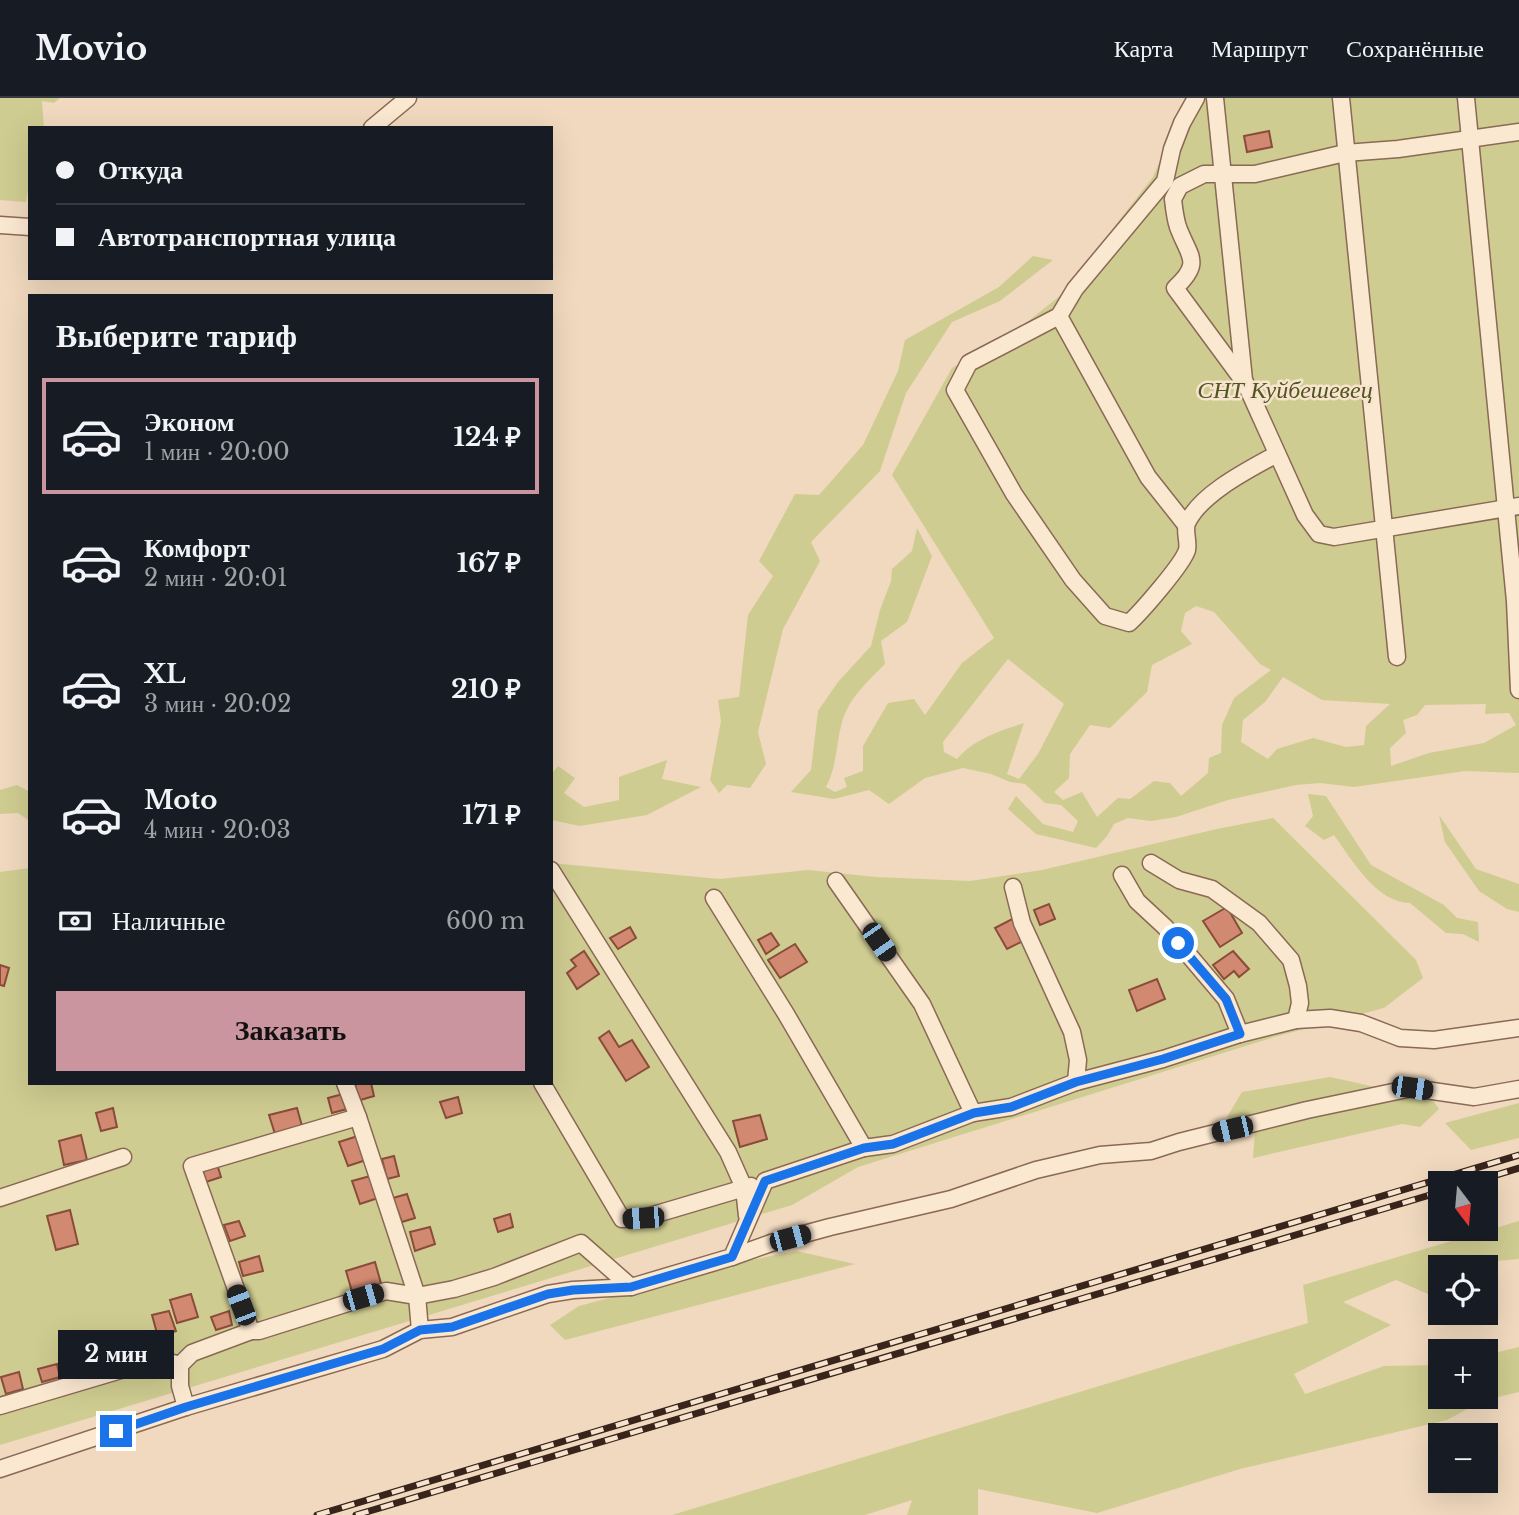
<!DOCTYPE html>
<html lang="ru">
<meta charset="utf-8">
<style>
:root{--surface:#171b24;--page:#20242c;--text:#f1f3f6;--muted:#9ea1a6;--line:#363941;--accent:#cb95a0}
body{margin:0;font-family:"Libre Baskerville",serif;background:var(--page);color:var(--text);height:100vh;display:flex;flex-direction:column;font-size:26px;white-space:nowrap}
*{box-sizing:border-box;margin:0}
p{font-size:23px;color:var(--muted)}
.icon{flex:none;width:38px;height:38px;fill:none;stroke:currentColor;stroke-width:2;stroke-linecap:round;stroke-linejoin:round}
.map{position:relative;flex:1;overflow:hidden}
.sheet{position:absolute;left:28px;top:196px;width:525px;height:791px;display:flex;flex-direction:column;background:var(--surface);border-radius:0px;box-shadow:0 7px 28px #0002}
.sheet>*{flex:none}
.guide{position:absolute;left:28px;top:28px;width:525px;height:154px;border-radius:0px;box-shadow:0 7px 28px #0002;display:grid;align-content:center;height:154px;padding:0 28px;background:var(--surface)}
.needle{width:46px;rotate:164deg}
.controls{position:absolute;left:1428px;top:1073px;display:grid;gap:14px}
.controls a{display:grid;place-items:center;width:70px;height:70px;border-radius:0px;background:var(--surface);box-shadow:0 7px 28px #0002;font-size:35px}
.end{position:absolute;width:32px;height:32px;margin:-16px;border:9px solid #1a73e8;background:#fff;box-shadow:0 0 0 4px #fff}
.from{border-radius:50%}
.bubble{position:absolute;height:49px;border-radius:0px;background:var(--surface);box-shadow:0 7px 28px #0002;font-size:23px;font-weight:700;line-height:49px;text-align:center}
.car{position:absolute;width:21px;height:42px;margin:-21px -10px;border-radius:9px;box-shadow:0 0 5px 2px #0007;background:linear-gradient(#222 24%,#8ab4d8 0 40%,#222 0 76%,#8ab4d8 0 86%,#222 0)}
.guide b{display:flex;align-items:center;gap:24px;height:66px;font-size:26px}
.guide b+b{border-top:2px solid var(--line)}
.guide i{width:18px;height:18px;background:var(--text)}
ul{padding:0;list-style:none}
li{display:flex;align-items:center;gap:21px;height:116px;margin:0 14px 10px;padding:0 14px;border:4px solid transparent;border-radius:0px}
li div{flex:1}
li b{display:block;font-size:26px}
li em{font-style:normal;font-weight:700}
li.active{border-color:var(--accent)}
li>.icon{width:63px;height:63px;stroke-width:1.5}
h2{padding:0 28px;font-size:32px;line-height:84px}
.pay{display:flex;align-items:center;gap:18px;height:77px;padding:0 28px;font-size:26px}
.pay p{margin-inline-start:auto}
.button{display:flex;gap:14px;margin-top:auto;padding:14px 28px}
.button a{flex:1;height:80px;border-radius:0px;background:var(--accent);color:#111;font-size:28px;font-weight:700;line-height:80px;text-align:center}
header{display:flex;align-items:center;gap:42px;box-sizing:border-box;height:98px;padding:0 35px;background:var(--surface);border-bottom:2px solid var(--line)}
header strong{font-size:33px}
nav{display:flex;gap:38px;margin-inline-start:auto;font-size:24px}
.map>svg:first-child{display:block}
.green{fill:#cfcc91;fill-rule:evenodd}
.building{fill:#d18971;stroke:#8a4c3a;stroke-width:2}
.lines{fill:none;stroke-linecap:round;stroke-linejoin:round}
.minor-casing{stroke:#8a6955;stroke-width:19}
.minor{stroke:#fbe8d1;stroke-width:16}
.rail-casing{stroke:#38241b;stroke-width:7}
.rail{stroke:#f7e4ce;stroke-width:4.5;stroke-dasharray:13;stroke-linecap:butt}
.route{stroke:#1a73e8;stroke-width:9}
.labels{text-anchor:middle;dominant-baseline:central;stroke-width:5;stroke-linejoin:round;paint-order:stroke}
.park-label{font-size:24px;font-style:italic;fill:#515620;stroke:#f7e4ce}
</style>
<header>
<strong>Movio</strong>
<nav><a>Карта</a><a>Маршрут</a><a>Сохранённые</a></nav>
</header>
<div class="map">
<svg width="1519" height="1417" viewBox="0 0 1519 1417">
<rect width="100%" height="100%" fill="#f0d9be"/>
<g class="green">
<path d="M0,0h60l-6,5 -12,-2 2,27h-14v49l-4,25 -26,-2z"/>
<path d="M1187,0h332v675l-54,-2 -111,16 -34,-4 -24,2 -68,15 -52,17 -25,4 -23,-3 -14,6 -7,12 -11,12 -60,-14 -28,-25 8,-13 27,28 30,8 5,-11 -17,-16 -16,-2 -20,-19 -15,-2 -19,-8 -28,-6 -38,10 -36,26 -20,-14 -35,9 -43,-7 20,-22 7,-59 20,-29 33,-36 9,-36 11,-29 1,-12 20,-18 5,-23 15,28 -25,66 -26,19 4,23c-17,17 -36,34 -43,58 -6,21 -5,45 -16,65l9,5 12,-5 -3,-9 19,-7v-25l25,-43 26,-4 11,16 37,-52 32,-25 -102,-163 60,-107 74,-45 35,-28 92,-118zM1196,508l18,6 46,52 11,6 -37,28 -12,27 -1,28 -12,5 -1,15 -27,23 -11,-13 -16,-2 -24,18 -12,-1 -21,19 -15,-25 -19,8 -9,-8 15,-14 1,-24 20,-29 20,3 37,-36 5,-27 40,-21 -11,-13 4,-18zM1008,561l56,45 -26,50 -19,25 -12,-5 17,-51c-25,8 -50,16 -67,36l-13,-7 -1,-10zM1283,579l39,23 68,4 -24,22 -2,19 -18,2 -33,-9 -36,11 -9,10 -27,-17 2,-22 22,-18zM1486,606l-1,10 24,-1 7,12 -32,18 -55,10 -38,13 -1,-18 16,-15 -3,-13 14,-5 8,-10z"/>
<path d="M1033,158l20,4 -53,41 -48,21 -46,71 -26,78 -69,71 9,19 -37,68 -25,103 8,32 -16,24 -23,-3 -8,8 -9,-13 11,-59 -3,-21 21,-3 9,-82 25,-39 -14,-15 36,-67 24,1 44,-50 35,-74 7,-31 94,-53z"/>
<path d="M667,662l-5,19 39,8 -54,28 -67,11 -29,-6v-45l7,-9 17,12 -11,15 20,14 35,-7v-23z"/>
<path d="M17,687l13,7v29l-12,-8 -18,1v-24z"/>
<path d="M1308,696l18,2 45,69 73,40 13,13 21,4 1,20 -16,-8 -17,-1 -36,-30c-33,0 -58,-43 -76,-68l-10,5 -19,-14 8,-10z"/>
<path d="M1439,717l37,54 43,15v28l-12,-3 -28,-18 -34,-49z"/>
<path d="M1273,720l143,142 7,18 -39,30 -110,29 -416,130 -66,38 -792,240v-573l30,-4v215h521v-220l169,16 88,-9 68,7 94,4 72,-11 175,-41z"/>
<path d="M1330,979l45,10 12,13 43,-4 9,13 -19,18 -18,-3 -149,34 2,-28 -28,-13 15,-25z"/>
<path d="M1519,1005v35l-48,12 -26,-27z"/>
<path d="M1519,1123v38l-22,2 -11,7 -46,-1v27l-5,3 -39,-17 -53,22 48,23 -97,49 11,20 79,-28 56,-1v31h46v-41l33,-8v45l-37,9 -35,19 -207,49 -143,44 -119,-24v26h-71l5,-15 -47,15h-193l636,-192 -5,-38z"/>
<path d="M796,1153l59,13 -290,76 -15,-15 29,-19 172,-46z"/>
</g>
<g class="building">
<path d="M1269,33l3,16 -25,5 -3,-16z"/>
<path d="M1049,806l6,15 -15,6 -6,-15z"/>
<path d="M1227,809l15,26 -22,14 -17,-26z"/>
<path d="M1014,820l11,22 -18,9 -12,-21z"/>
<path d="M630,829l6,11 -18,11 -8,-11z"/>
<path d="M771,835l8,12 -13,9 -8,-14z"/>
<path d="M795,846l12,18 -27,16 -12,-18z"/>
<path d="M584,853l15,23 -22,15 -10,-16 9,-7 -5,-6z"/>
<path d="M1233,853l16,18 -10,8 -5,-6 -10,8 -11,-14z"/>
<path d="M0,867l9,3 -5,18 -4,-1z"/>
<path d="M1157,881l8,20 -28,12 -8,-21z"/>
<path d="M609,933l10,16 13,-7 17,27 -23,14 -27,-43z"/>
<path d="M360,985h11l3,13 -17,5 -5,-15z"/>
<path d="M343,996l4,15 -15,4 -4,-15z"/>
<path d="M458,999l4,16 -16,5 -6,-16z"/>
<path d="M113,1010l4,19 -16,4 -5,-18z"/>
<path d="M297,1010l5,18 -27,8 -6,-19z"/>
<path d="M760,1017l7,24 -27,8 -7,-26z"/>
<path d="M81,1037l6,25 -23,5 -5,-24z"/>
<path d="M361,1037l8,24 -21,7 -9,-24z"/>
<path d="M394,1058l5,20 -12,3 -5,-20z"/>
<path d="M217,1066l4,13 -15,5 -4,-14z"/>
<path d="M374,1077l7,22 -21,7 -8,-23z"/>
<path d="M407,1096l8,24 -13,4 -9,-24z"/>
<path d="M70,1112l8,34 -22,6 -9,-34z"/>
<path d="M510,1116l3,13 -15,5 -4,-13z"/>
<path d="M239,1123l6,15 -15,5 -6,-16z"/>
<path d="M430,1129l5,17 -20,7 -5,-19z"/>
<path d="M259,1158l4,15 -20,5 -4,-14z"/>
<path d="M375,1164l7,25 -29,8 -7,-24z"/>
<path d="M191,1196l7,23 -21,6 -7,-23z"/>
<path d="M169,1213l7,20 -18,6 -6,-22z"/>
<path d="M229,1213l3,14 -16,5 -5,-13z"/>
<path d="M121,1241l4,15 -14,4 -3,-15z"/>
<path d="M88,1250l4,18 -12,4 -6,-17z"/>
<path d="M57,1266l3,13 -18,5 -4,-13z"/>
<path d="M19,1274l4,17 -17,5 -5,-17z"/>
</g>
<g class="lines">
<g class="minor-casing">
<g id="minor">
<path d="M1196,0l-14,25 -10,26 -7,32 -90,108 -16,27 -90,47 -14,27 59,104 59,86 32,36 24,7c12,-11 54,-59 58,-73 2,-8 -3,-19 0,-27 14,-30 63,-54 90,-69"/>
<path d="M1215,0l29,282 61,135 14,19 15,3 185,-31"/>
<path d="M1341,0l56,559"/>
<path d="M1466,0l49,503 4,89"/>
<path d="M372,30l36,-30"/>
<path d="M0,127l30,2"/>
<path d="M1059,218l89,161 38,48"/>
<path d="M1242,281l-67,-91c28,-26 14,-31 3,-61 -3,-9 -4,-19 -5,-28l7,-13 24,-12h51l90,-21 53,-4 121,-17"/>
<path d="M1151,765l28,17 33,9 47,34 32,37 7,26 2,17 -4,17"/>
<path d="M551,772l177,282 16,36 3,28"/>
<path d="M1122,777l15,26 28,26 61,72 14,35"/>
<path d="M836,783l86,123 51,109"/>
<path d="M1013,789l9,36 50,109 6,28 -2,22"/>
<path d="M714,800l72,116 78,134"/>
<path d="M345,985l13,34 59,179 3,34"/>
<path d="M542,985l80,136 21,-1 108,-32"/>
<path d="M0,1100l123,-41"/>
<path d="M732,1159l39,-14 59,-16 121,-28 85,-29 64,-15 51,-4 28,-9 128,-32 105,-22 62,9 45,-8"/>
<path d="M251,1233h8l127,-40 31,5 37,-7 40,-12 87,-34 50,44"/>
<path d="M0,1308l158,-47 22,6"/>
<path d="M186,1309l-6,-21v-21l12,-12 59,-22 -59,-165 166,-49"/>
<path d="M0,1371l186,-62 197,-58 37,-19 32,-3 96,-33 25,-4 58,-3 101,-30 33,-76 99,-33 29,-4 80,-31 38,-6 65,-25 87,-23 77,-25 56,-14 34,-2 31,5 39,15 34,2 85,-12"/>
</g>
</g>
<use href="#minor" class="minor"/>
<g class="rail-casing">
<g id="rail">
<path d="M1470,1085l49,-15"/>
<path d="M317,1417l1202,-360"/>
<path d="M356,1417l1084,-323"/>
</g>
</g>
<use href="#rail" class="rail"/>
</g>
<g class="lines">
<path class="route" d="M116,1333l70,-24 197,-58 37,-19 32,-3 96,-33 25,-4 58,-3 101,-30 33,-76 99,-33 29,-4 81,-31 37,-6 65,-25 87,-23 77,-25 -14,-35 -48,-56"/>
</g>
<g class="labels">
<g class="park-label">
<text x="1285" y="291">СНТ Куйбешевец</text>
</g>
</g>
</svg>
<div class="controls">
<a><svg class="needle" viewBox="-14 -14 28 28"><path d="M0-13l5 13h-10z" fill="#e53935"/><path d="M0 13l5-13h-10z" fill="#9ea1a6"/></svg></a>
<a><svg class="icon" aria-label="locate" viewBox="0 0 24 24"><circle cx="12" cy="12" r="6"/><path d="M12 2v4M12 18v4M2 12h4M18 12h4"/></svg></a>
<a>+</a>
<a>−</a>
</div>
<i class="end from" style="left:1178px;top:845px"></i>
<i class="end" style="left:116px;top:1333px"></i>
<div class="bubble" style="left:58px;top:1232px;width:116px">2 мин</div>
<i class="car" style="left:879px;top:844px;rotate:145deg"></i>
<i class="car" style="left:1412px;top:990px;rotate:98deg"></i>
<i class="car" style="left:1232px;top:1031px;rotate:257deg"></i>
<i class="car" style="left:643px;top:1120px;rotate:266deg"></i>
<i class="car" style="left:790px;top:1140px;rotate:75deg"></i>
<i class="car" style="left:363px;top:1199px;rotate:74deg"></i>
<i class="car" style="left:241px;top:1207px;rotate:339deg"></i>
<div class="guide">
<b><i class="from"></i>Откуда</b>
<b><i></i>Автотранспортная улица</b>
</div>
<section class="sheet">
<h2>Выберите тариф</h2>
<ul>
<li class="active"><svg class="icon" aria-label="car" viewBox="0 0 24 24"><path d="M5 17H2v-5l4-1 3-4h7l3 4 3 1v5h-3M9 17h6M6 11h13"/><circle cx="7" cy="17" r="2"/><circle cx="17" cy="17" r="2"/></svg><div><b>Эконом</b><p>1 мин · 20:00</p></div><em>124 ₽</em></li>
<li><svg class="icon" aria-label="car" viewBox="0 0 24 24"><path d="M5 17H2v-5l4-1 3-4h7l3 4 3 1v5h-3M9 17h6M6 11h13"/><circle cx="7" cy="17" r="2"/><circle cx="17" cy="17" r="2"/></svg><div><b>Комфорт</b><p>2 мин · 20:01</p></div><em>167 ₽</em></li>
<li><svg class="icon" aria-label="car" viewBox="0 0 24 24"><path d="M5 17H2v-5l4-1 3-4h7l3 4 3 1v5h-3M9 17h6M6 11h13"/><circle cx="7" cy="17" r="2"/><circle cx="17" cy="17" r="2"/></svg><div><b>XL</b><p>3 мин · 20:02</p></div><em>210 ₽</em></li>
<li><svg class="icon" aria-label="car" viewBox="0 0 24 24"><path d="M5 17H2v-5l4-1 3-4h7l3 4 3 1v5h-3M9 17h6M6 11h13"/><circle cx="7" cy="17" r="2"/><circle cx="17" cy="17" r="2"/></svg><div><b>Moto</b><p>4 мин · 20:03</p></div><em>171 ₽</em></li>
</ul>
<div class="pay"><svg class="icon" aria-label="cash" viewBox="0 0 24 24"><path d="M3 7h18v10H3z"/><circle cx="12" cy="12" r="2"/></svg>Наличные<p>600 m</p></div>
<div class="button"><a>Заказать</a></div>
</section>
</div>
